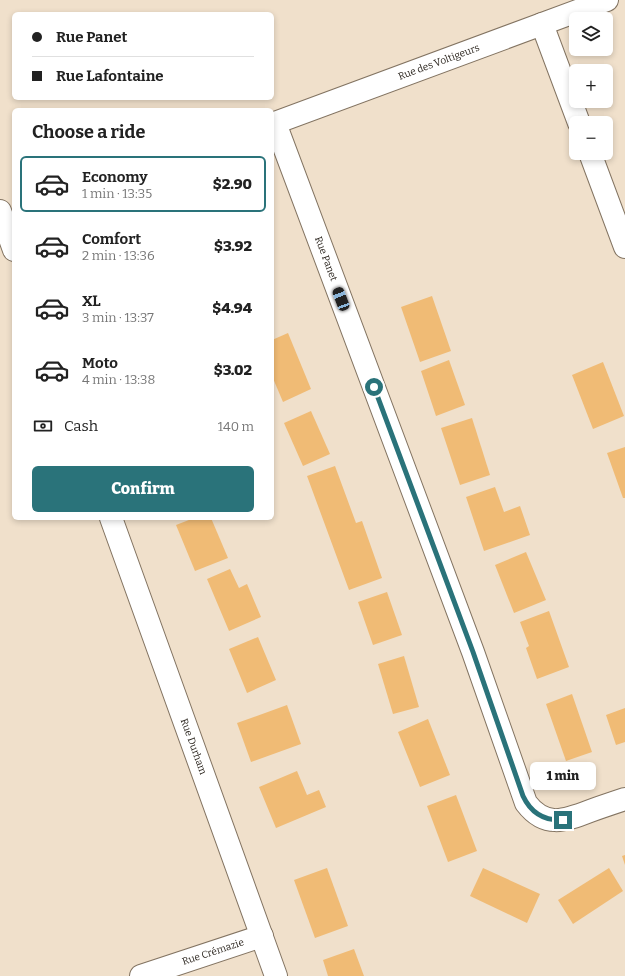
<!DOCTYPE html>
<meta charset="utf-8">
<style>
:root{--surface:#fff;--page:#f6f6f6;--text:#222;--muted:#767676;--line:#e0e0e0;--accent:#2a737a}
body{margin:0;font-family:Bitter,serif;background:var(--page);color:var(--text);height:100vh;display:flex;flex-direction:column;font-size:15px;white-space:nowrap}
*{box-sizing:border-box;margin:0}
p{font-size:13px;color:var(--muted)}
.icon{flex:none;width:22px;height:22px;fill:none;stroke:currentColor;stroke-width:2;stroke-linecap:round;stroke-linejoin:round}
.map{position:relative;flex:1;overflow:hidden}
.panel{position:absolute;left:12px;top:108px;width:262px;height:412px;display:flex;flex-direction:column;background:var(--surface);border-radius:6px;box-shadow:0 2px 6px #0003}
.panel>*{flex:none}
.banner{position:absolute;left:12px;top:12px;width:262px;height:88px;border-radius:6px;box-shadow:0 2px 6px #0003;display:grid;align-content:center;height:88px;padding:0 20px;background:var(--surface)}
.buttons{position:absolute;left:569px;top:12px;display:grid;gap:8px}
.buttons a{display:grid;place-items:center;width:44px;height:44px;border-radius:6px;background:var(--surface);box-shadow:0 2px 6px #0003;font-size:20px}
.end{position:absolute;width:18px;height:18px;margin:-9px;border:5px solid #2a737a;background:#fff;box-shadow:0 0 0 2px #fff}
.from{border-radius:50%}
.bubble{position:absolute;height:28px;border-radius:6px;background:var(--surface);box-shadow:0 2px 6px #0003;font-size:13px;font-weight:800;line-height:28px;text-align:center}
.car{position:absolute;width:12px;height:24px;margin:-12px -6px;border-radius:5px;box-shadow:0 0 3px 1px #0007;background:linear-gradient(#222 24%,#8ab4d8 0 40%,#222 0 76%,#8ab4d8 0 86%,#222 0)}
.banner b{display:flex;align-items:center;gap:14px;height:38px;font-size:15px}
.banner b+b{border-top:1px solid var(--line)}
.banner i{width:10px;height:10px;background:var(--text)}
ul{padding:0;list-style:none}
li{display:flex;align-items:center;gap:12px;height:56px;margin:0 8px 6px;padding:0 12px;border:2px solid transparent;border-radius:6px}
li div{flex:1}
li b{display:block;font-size:15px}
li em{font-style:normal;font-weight:800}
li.current{border-color:var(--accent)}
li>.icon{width:36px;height:36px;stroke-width:1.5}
h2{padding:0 20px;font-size:18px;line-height:48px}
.pay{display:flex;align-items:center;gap:10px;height:44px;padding:0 20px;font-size:15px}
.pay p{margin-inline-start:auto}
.button{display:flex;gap:8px;margin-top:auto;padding:8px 20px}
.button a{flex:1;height:46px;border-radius:6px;background:var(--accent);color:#fff;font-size:16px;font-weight:800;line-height:46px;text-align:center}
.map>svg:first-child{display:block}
.building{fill:#f0bb75}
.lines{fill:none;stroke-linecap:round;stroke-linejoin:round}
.street-casing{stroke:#837462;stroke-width:24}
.street{stroke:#fff;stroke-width:22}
.route{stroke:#2a737a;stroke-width:5}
.labels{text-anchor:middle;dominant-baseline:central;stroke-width:3;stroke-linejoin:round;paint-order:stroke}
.street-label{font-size:10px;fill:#2d2720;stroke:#f0e0cb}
</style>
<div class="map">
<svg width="625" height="976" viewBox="0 0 625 976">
<rect width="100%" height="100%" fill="#f0e0cb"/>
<g class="building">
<path d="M432,296l19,55 -31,11 -19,-55z"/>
<path d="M288,333l23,56 -28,13 -11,-26v-36z"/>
<path d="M449,360l16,45 -29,11 -15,-45z"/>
<path d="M603,362l21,54 -31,13 -21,-54z"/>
<path d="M311,411l19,43 -27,12 -19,-43z"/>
<path d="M472,418l18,57 -30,10 -19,-57z"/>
<path d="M625,447v51h-2l-16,-45z"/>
<path d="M335,466l21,57 6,-2 20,57 -33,12 -42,-114z"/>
<path d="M495,487l9,25 16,-6 10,29 -46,16 -18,-54z"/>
<path d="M194,518h17l17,40 -33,13 -19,-46z"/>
<path d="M526,552l20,48 -32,13 -19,-48z"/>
<path d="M230,569l9,19 8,-4 14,33 -32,14 -22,-52z"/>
<path d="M387,592l15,43 -29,10 -15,-43z"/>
<path d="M549,611l20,56 -32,12 -11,-31 3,-2 -9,-24z"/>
<path d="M258,637l18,43 -29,13 -18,-44z"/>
<path d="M404,656l15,51 -26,7 -15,-50z"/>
<path d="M572,694l20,58 -26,9 -20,-57z"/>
<path d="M287,705l14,39 -50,18 -14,-39z"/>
<path d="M625,708v34l-9,3 -10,-30z"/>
<path d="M428,719l22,56 -30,12 -22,-55z"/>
<path d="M297,771l10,24 12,-5 7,17 -50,21 -17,-41z"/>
<path d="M456,795l21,56 -29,11 -21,-56z"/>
<path d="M625,855v10l-3,-9z"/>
<path d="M327,868l21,58 -33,12 -21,-58z"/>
<path d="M483,868l57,26 -13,29 -57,-27z"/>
<path d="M609,868l14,23 -50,33 -15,-24z"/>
<path d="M354,949l10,27h-36l-5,-16z"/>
</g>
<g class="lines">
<g class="street-casing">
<g id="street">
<path d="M542,24l37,99"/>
<path id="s1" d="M275,123l198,529 53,151c19,25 38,18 64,8 11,-4 23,-8 35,-12"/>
<path id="s2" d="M272,124l335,-124"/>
<path d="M590,153l35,94"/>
<path d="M0,211l14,39"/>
<path id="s3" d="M111,518l165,458"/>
<path id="s4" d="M141,976l121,-40"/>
</g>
</g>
<use href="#street" class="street"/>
</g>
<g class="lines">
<path class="route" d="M374,387l99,265 50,144c8,17 21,25 40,24"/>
</g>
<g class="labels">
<g class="street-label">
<text stroke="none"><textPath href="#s2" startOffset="178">Rue des Voltigeurs</textPath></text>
<text stroke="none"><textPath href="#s1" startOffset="145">Rue Panet</textPath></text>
<text stroke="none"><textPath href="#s3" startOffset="243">Rue Durham</textPath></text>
<text stroke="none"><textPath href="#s4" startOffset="76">Rue Crémazie</textPath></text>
</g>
</g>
</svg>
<div class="buttons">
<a><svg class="icon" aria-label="layers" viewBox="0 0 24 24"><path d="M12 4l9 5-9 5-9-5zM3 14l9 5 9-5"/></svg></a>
<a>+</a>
<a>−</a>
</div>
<i class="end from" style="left:374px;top:387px"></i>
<i class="end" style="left:563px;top:820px"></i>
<div class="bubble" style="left:530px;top:762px;width:66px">1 min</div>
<i class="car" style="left:341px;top:299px;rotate:339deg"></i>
<div class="banner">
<b><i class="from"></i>Rue Panet</b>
<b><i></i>Rue Lafontaine</b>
</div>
<section class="panel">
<h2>Choose a ride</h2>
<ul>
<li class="current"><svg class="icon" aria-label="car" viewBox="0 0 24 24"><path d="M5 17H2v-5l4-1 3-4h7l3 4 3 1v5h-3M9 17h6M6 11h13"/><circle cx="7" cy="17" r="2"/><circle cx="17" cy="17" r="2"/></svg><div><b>Economy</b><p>1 min · 13:35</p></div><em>$2.90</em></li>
<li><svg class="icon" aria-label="car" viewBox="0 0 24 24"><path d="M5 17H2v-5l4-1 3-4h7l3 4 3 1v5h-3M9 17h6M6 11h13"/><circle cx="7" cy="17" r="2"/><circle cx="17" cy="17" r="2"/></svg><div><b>Comfort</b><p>2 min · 13:36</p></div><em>$3.92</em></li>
<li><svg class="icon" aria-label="car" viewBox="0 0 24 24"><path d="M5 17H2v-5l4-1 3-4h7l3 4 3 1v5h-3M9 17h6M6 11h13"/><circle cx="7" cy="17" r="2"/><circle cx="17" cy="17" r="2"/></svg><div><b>XL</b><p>3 min · 13:37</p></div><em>$4.94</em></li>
<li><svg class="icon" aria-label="car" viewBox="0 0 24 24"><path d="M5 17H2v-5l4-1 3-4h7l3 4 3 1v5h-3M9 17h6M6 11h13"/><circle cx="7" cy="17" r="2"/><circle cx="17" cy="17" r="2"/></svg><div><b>Moto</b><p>4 min · 13:38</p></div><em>$3.02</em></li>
</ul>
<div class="pay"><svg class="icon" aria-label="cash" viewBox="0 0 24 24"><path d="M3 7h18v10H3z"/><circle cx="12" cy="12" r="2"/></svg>Cash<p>140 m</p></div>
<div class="button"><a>Confirm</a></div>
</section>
</div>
